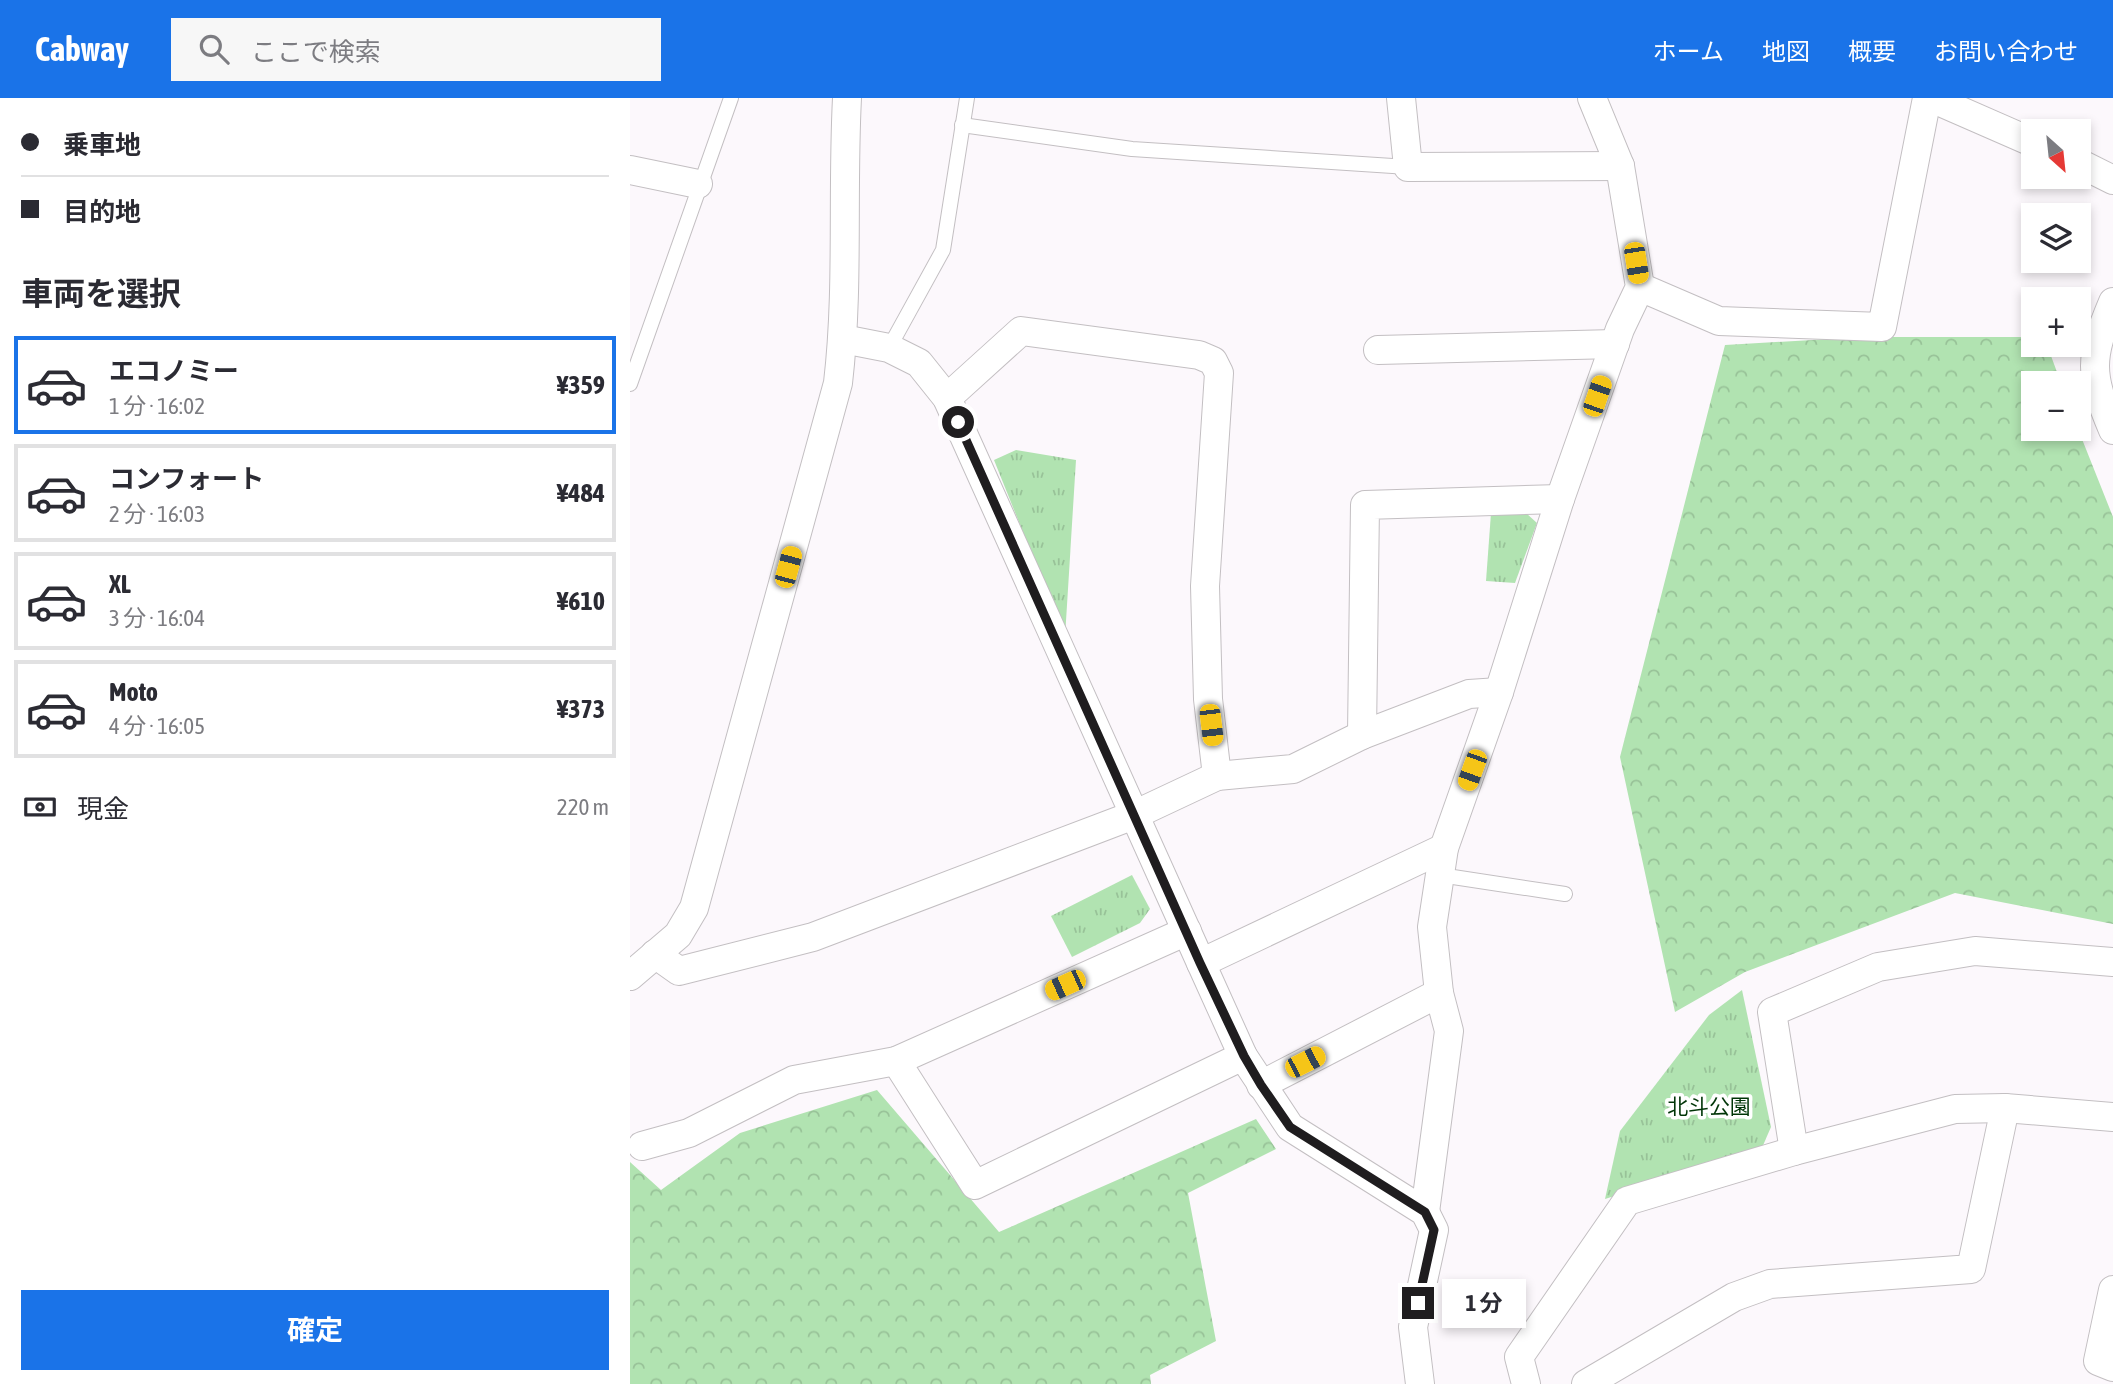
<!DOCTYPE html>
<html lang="ja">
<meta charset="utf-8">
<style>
:root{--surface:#fff;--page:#f7f7f7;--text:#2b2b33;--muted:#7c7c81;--line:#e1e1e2;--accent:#1a73e8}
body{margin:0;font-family:"Asap Condensed","Noto Sans JP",sans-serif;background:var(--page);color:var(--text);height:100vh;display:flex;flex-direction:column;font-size:26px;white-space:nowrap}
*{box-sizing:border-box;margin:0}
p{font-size:23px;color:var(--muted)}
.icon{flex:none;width:38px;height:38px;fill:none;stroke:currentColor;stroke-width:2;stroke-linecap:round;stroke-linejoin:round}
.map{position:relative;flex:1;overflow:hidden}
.sheet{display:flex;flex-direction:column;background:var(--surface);width:630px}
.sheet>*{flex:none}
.top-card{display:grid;align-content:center;height:154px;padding:0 21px;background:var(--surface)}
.needle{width:46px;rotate:153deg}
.tools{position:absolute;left:1391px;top:21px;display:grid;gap:14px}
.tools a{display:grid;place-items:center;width:70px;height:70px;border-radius:0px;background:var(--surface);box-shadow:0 4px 10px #0003;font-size:35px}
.end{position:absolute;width:32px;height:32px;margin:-16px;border:9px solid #1f1d1f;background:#fff;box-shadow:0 0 0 4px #fff}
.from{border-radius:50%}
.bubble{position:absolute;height:49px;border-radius:0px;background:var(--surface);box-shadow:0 4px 10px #0003;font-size:23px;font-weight:700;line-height:49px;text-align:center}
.car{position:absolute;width:21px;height:42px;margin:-21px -10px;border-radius:9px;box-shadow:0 0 5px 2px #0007;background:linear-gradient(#f5c518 24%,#345 0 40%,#f5c518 0 76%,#345 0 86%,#f5c518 0)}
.top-card b{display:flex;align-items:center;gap:24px;height:66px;font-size:26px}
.top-card b+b{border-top:2px solid var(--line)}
.top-card i{width:18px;height:18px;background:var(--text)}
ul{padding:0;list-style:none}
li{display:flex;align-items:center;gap:21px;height:98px;margin:0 14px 10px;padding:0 7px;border:4px solid var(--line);border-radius:0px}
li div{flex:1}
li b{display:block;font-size:26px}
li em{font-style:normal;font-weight:700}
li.selected{border-color:var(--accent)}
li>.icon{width:63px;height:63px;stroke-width:1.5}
h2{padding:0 21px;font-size:32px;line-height:84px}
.pay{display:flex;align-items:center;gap:18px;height:77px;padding:0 21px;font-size:26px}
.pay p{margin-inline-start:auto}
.primary-button{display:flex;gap:14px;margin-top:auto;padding:14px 21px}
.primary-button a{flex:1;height:80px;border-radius:0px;background:var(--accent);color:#fff;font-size:28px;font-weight:700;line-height:80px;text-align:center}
header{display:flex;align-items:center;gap:42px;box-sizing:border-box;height:98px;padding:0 35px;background:var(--accent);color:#fff}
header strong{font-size:33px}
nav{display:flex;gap:38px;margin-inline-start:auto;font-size:24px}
.search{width:490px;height:63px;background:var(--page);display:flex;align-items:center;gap:18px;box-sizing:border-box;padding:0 24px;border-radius:0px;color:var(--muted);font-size:26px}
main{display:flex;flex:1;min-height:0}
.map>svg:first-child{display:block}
.grass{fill:url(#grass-tufts)}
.forest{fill:url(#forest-crowns)}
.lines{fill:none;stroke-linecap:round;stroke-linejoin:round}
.lane-casing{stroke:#c3bfc2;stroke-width:16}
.street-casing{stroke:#c3bfc2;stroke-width:30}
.lane{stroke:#fff;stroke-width:14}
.street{stroke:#fff;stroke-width:28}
.route{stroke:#1f1d1f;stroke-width:9}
.labels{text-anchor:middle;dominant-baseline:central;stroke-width:7;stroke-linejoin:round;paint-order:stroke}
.park-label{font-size:21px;fill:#003507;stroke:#fff}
</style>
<header>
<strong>Cabway</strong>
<div class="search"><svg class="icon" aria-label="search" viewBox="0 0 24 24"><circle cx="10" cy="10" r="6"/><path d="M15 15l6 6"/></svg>ここで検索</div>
<nav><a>ホーム</a><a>地図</a><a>概要</a><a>お問い合わせ</a></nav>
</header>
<main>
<section class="sheet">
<div class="top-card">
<b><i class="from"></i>乗車地</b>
<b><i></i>目的地</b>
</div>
<h2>車両を選択</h2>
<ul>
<li class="selected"><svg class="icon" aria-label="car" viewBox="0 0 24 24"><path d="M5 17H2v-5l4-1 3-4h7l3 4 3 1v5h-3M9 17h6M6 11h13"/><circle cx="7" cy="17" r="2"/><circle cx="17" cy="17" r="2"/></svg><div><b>エコノミー</b><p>1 分 · 16:02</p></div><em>¥359</em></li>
<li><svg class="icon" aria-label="car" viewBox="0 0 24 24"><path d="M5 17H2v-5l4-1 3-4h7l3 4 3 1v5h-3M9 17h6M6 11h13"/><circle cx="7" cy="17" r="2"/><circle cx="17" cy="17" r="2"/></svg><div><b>コンフォート</b><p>2 分 · 16:03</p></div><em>¥484</em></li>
<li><svg class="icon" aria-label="car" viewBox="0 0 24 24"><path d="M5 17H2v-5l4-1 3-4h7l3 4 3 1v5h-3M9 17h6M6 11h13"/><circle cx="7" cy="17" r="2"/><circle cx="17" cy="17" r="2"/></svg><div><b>XL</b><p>3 分 · 16:04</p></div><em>¥610</em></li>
<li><svg class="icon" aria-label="car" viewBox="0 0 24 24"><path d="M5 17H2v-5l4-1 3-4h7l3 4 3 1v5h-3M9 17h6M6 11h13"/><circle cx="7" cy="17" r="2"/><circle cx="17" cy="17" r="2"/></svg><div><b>Moto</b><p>4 分 · 16:05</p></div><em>¥373</em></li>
</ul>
<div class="pay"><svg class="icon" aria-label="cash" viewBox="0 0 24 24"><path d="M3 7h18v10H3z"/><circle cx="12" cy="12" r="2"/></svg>現金<p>220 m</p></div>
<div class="primary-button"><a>確定</a></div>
</section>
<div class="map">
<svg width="1483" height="1286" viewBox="0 0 1483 1286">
<defs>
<pattern id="grass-tufts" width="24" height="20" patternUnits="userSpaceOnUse" patternTransform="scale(1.75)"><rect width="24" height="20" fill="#b1e3b1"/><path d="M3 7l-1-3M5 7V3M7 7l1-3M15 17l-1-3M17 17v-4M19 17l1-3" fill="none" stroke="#98c298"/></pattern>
<pattern id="forest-crowns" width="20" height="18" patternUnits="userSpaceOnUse" patternTransform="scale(1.75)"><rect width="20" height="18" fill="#b1e3b1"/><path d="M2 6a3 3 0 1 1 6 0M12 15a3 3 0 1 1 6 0" fill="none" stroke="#98c298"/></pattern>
</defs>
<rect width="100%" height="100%" fill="#fcf8fc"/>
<g class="grass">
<path d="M386,352l60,10 -11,177 -71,-177z"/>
<path d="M861,415h35l11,10 -22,60 -29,-2z"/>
<path d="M502,777l18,34 -10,14 -68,34 -21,-41z"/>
<path d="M1112,892l29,137 -10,23 -156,49 15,-68 89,-116z"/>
</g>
<g class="forest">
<path d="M1234,239h169l1,8h13l14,38h-27v46h44l35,88v407l-158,-31 -210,79 -70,40 -55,-255 105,-412z"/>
<path d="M247,992l122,142 257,-113 20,30 -88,44 28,148 -66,34 1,9h-521v-222l31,28 79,-57z"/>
</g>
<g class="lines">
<g class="lane-casing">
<g id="lane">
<path d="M332,27l170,24 276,18"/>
<path d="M259,250l54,-98 24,-152"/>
<path d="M0,286l101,-286"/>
<path d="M810,777l125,19"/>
</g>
</g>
<g class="street-casing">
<g id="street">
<path d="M771,0l7,69 212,-1"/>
<path d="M1301,0l103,45"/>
<path d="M1449,65l34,17"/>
<path d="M0,72l68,14"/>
<path d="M1010,189l79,34 163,6 45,-229"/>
<path d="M1483,204c-24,57 -24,71 0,128"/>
<path d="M213,241l46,9 30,15 28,35 254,565 42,93 47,71 135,85 9,18 -21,97 7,57"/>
<path d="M748,252l237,-6"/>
<path d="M317,300l74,-67 178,24 14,6 6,12 -14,213 3,113 9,77"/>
<path d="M732,637l3,-230 195,-6"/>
<path d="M25,856l24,17 134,-34 321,-122 83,-39 76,-7 69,-34 107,-41 30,-2"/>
<path d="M571,865l243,-115"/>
<path d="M0,878l48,-41 16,-27 144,-525c11,-94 4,-190 9,-285"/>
<path d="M266,963l79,124 268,-129"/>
<path d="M631,987l178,-92"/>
<path d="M12,1048l47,-13 105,-53 102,-19 291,-130"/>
<path d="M1164,1053l-22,-139 106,-45 97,-16 138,11"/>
<path d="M795,1114l24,-181 -10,-38 -7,-66 12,-79 55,-156 61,-193 60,-170 20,-42 -20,-121 -28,-68"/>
<path d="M1483,1192l-15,71 15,6"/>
<path d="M896,1286l-7,-27 108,-156 167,-50 161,-42 50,-1 108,9"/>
<path d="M956,1286l148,-87 36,-13 201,-15 34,-161"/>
</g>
</g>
<use href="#lane" class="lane"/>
<use href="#street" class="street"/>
</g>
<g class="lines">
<path class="route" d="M328,324l242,541 44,93 17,29 29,42 135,85 9,18 -16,73"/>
</g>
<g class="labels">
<g class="park-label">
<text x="1079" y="1008">北斗公園</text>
</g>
</g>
</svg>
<div class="tools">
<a><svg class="needle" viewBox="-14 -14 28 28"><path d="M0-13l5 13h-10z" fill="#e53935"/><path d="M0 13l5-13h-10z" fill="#7c7c81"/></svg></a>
<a><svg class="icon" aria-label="layers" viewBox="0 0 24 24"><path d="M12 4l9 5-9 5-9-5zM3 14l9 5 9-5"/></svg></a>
<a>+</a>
<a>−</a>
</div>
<i class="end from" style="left:328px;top:324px"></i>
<i class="end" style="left:788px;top:1205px"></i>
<div class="bubble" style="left:812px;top:1181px;width:84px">1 分</div>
<i class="car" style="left:1006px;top:165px;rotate:171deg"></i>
<i class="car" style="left:967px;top:298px;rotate:19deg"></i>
<i class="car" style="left:158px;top:469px;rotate:15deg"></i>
<i class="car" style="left:581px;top:627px;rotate:173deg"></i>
<i class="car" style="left:842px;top:672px;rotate:200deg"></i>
<i class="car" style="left:435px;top:887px;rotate:246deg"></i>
<i class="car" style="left:675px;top:964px;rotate:63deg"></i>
</div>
</main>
